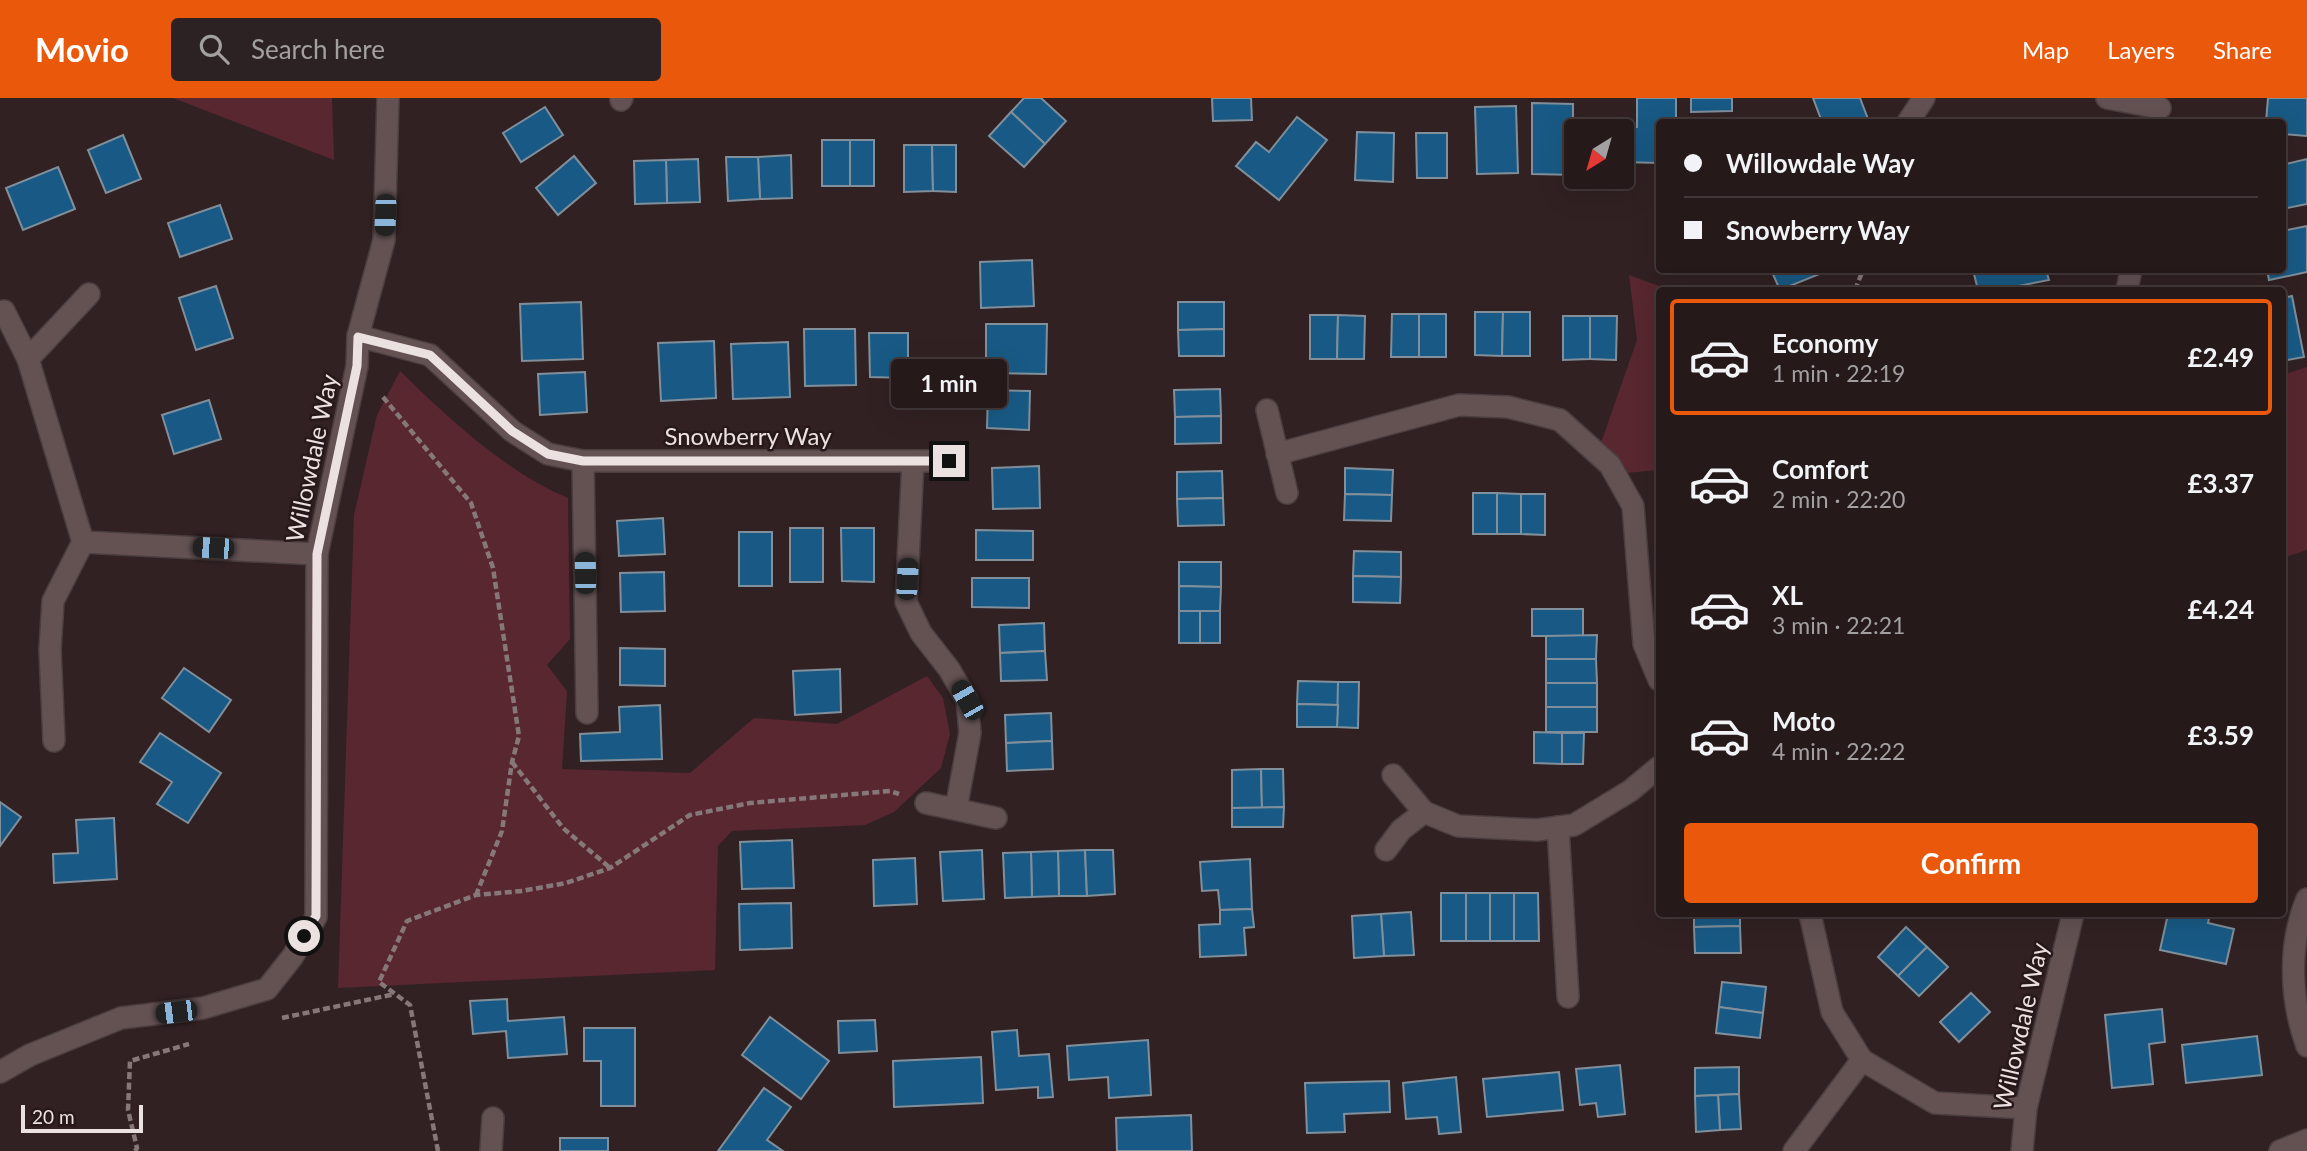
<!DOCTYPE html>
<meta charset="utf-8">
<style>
:root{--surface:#25191a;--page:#2d2223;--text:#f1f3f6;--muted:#a3a0a2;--line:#423839;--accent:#ea580c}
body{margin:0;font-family:Lato,sans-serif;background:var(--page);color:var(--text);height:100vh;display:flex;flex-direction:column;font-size:26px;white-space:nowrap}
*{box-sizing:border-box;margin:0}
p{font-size:23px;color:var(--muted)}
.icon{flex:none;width:38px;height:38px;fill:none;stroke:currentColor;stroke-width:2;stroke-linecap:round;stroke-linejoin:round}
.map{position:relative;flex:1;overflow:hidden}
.details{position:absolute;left:1656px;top:189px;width:630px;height:630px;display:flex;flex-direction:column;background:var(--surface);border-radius:7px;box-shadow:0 7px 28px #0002,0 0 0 2px var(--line)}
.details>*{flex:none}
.banner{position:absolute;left:1656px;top:21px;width:630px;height:154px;border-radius:7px;box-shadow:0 7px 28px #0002,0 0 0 2px var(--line);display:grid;align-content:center;height:154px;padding:0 28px;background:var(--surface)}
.needle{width:46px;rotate:217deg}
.buttons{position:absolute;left:1564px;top:21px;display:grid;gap:14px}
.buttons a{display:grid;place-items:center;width:70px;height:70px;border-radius:7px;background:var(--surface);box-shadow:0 7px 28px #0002,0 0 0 2px var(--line);font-size:35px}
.scale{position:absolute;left:21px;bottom:18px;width:122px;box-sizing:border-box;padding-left:7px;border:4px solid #ece1e1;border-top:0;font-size:19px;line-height:24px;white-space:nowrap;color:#ece1e1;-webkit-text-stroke:5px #27181a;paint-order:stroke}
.end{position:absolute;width:32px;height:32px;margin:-16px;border:9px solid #ece1e1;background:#111;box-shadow:0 0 0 4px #111}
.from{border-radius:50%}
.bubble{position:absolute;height:49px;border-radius:7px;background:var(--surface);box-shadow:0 7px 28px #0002,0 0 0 2px var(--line);font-size:23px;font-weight:700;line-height:49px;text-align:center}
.car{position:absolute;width:21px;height:42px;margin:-21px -10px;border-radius:9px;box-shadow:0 0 5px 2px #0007;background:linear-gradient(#222 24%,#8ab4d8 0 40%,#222 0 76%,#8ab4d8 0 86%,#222 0)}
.banner b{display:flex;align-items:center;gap:24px;height:66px;font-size:26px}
.banner b+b{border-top:2px solid var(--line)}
.banner i{width:18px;height:18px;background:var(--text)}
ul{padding:12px 0 0;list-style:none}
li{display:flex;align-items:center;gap:21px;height:116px;margin:0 14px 10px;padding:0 14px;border:4px solid transparent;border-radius:7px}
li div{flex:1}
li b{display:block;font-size:26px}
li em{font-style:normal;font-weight:700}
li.current{border-color:var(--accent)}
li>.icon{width:63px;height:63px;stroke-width:1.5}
.cta{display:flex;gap:14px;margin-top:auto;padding:14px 28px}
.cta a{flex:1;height:80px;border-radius:7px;background:var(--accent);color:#fff;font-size:28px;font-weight:700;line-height:80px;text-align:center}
header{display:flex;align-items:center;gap:42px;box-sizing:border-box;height:98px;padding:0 35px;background:var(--accent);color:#fff}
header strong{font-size:33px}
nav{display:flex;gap:38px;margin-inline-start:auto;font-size:24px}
.search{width:490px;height:63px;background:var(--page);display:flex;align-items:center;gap:18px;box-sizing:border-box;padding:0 24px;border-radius:7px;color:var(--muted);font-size:26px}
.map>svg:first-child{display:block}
.green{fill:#58272f}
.building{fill:#185a85;stroke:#808f9a;stroke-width:2}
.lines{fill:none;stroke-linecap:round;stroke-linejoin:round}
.minor-casing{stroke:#4b3e3f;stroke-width:24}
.path{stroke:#867879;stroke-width:4.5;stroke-dasharray:7 3.5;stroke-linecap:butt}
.minor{stroke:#645253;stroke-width:21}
.route{stroke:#ece1e1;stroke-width:9}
.labels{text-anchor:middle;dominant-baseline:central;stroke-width:5;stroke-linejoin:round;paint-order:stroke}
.street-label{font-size:24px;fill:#ece1e1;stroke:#27181a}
</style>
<header>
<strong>Movio</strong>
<div class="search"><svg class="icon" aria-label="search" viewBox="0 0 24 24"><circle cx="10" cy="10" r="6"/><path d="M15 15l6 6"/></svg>Search here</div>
<nav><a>Map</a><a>Layers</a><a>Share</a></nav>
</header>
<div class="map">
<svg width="2307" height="1053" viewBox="0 0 2307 1053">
<rect width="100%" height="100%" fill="#312123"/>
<g class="green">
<path d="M173,0h159l2,62z"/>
<path d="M1629,177l41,15h-11v180l-44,4 -18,-20 40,-114z"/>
<path d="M2307,269v183l-25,8v-183z"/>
<path d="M400,273c49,48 105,100 168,127l2,141 -23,26 20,26 -5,78 128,4 64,-55 83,6 90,-48 16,22 7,36 -9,34 -47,44 -29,13 -133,6 -14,15 -3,124 -377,18 16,-473 23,-100z"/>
</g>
<g class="building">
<path d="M1024,0h17l25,23 -21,23 -34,-32z"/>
<path d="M1212,0h39l1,22 -39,1z"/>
<path d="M1637,0h39v24h-17v41l-37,-1v-31h-14v-4h29z"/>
<path d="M1691,0h41v13l-41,1z"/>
<path d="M1813,0h47l8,21 -10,3h-36z"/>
<path d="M2268,0h39v38l-25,-2v-12h-16z"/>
<path d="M1532,5l41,1v41h4v30l-45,-1z"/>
<path d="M1516,8l2,67 -41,1 -2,-67z"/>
<path d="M545,9l18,28 -42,27 -18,-29z"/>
<path d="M1011,14l34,32 -21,23 -35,-31z"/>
<path d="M1297,19l30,23 -48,60 -43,-34 20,-24 13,10z"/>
<path d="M1357,34l37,1 -1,49 -38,-2z"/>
<path d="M1416,35h31v45h-30z"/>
<path d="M123,37l18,44 -35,14 -18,-43z"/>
<rect x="822" y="42" width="28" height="46"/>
<rect x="850" y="42" width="24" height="46"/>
<path d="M904,47h28l1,46 -29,1z"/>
<path d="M932,47h24v47l-23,-1z"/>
<path d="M791,57l1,43 -32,1 -2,-42z"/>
<path d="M574,58l22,27 -38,32 -22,-27z"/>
<path d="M726,59h32l2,42 -32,2z"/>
<path d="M698,61l2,43 -33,1 -1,-43z"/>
<path d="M2307,61v45l-25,5v-44z"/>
<path d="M666,62l1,43 -32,1 -1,-43z"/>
<path d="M58,69l17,42 -52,21 -17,-42z"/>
<path d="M220,107l12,34 -52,18 -12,-34z"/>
<path d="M2307,128v46l-38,8 -2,-10h15v-39z"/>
<path d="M1032,162l2,46 -53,2 -1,-46z"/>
<path d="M1771,172h50l1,3 -42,17z"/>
<path d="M1973,172h73l3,10 -51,10h-20z"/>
<path d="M216,188l17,52 -37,12 -17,-52z"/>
<path d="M2292,198l12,61 -22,4v-63z"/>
<path d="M581,204l2,57 -61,2 -2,-57z"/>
<path d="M1178,204h46v27l-46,1z"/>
<path d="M1475,214h28l-1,44 -27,-1z"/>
<path d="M1503,214h27v44h-28z"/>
<path d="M1392,216h27v43h-28z"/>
<rect x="1419" y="216" width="27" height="43"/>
<path d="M1310,217h28l-1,44h-27z"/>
<path d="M1338,217l27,1 -1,43h-27z"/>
<path d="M1563,218h27v43l-27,1z"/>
<path d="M1590,218h27l-1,44 -26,-1z"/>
<path d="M986,226h61l-1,50 -60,-1z"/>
<path d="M804,231h51l1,56 -51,1z"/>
<path d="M1224,231v27h-45l-1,-26z"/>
<path d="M869,235h39v45l-38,-1z"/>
<path d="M714,243l2,57 -55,3 -3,-58z"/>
<path d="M788,244l2,55 -57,2 -2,-55z"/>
<path d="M585,274l2,40 -47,3 -2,-41z"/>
<path d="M1220,291l1,27 -46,1 -1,-27z"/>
<path d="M988,292l42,1 -1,39 -42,-2z"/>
<path d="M209,302l12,39 -47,15 -12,-39z"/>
<path d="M1221,318v27l-46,1v-27z"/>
<path d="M1039,368l1,42 -47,1 -1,-41z"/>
<path d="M1345,370l48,2 -1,25 -47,-1z"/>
<path d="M1222,373l1,27 -46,1v-27z"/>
<rect x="1473" y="395" width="24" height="41"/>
<path d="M1497,395l24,1v40h-24z"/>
<path d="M1345,396l47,1 -1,26 -47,-1z"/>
<path d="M1521,396h24v41l-24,-1z"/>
<path d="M1223,400l1,27 -46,1 -1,-27z"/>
<path d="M663,420l2,36 -46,2 -2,-35z"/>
<rect x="790" y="430" width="33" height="54"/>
<path d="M841,430h33v54l-32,-1z"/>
<path d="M976,432l57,1v29h-57z"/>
<rect x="739" y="434" width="33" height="54"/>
<path d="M1354,453l47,1v25l-48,-1z"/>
<path d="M1179,464h42v25l-42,-1z"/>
<path d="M664,474l1,39 -44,1 -1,-39z"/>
<path d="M1353,478l48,1 -1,26 -47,-1z"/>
<path d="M972,480h57v30l-57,-1z"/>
<path d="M1179,488l42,1 -1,24h-41z"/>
<rect x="1532" y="511" width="51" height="27"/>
<rect x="1179" y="513" width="21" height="32"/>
<rect x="1200" y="513" width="20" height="32"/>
<path d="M1044,525l1,28 -45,2 -1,-28z"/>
<path d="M1597,537l-1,24h-50v-23z"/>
<path d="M620,550l45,1v37l-45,-1z"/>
<path d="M1045,553l2,29 -46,1 -1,-28z"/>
<path d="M1546,561h50l1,24h-51z"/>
<path d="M184,570l47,32 -22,32 -47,-34z"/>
<path d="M840,571l1,43 -46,3 -2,-44z"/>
<path d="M1298,583l40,1v23l-41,-1z"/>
<path d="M1338,584h21l-1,46 -21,-1z"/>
<rect x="1546" y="585" width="51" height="24"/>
<path d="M1297,606l41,1 -1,22h-40z"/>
<path d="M660,607l2,54 -81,2 -1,-27 40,-2 -1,-25z"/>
<rect x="1546" y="609" width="51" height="25"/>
<path d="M1051,615l1,28 -46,2 -1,-28z"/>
<path d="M1534,634l28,1v31l-28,-1z"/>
<path d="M160,635l61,40 -33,50 -31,-19 15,-22 -32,-20z"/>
<path d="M1562,635h22l-1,31h-21z"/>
<path d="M1052,643l1,28 -46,2 -1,-28z"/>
<path d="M1261,671l1,39h-30v-38z"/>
<path d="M1261,671h22l1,38 -22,1z"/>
<path d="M0,704l21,15 -21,29z"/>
<path d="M1284,709l-1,20h-51v-19z"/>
<path d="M114,720l3,61 -63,4 -1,-29 25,-1 -2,-33z"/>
<path d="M792,742l2,48 -52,1 -2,-47z"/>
<path d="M982,752l2,49 -41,2 -3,-49z"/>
<path d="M1085,752l2,46h-28l-1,-45z"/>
<path d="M1085,752h28l2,44 -28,2z"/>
<path d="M1058,753l1,45 -27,1 -1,-45z"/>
<path d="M1031,754l1,45 -27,1 -2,-45z"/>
<path d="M915,760l2,46 -43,2 -1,-46z"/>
<path d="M1250,761l2,50 -32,1 -2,-20 -16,1 -2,-29z"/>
<rect x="1441" y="795" width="25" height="48"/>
<rect x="1466" y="795" width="24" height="48"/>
<rect x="1490" y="795" width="24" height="48"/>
<path d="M1514,795h24l1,48h-25z"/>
<path d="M791,805l1,45 -52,2 -1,-46z"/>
<path d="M1252,811l2,18 -10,1 2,27 -46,2 -1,-32 21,-1v-14z"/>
<path d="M1411,814l3,43 -30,1 -3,-42z"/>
<path d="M1381,816l3,42 -30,2 -2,-42z"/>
<path d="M1694,816h46v12l-46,1z"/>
<path d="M2168,816h42l-2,9 26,6 -8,35 -66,-14z"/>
<path d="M1740,828l1,27h-46l-1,-26z"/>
<path d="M1906,829l21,20 -29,29 -20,-19z"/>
<path d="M1927,849l21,20 -29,29 -21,-20z"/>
<path d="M1722,884l44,5 -3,26 -44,-6z"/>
<path d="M1971,895l19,19 -31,30 -19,-20z"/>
<path d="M507,901l1,22 56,-4 3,37 -59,4 -2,-27 -33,3 -3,-33z"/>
<path d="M1719,909l44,6 -3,25 -44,-5z"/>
<path d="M2162,911l3,33 -16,2 4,40 -41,4 -7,-73z"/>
<path d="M770,919l59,44 -28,38 -59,-44z"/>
<path d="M875,922l2,31 -38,2 -1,-32z"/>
<path d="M584,930h51v78h-34v-45h-17z"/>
<path d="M1017,932l2,26 30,-2 4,43 -15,1v-11l-42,3 -4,-58z"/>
<path d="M2257,938l5,39 -76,8 -4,-38z"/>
<path d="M1148,942l3,55 -42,3 -1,-21 -39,3 -2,-34z"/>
<path d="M981,959l2,46 -89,4 -1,-46z"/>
<path d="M1620,967l5,49 -27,3 -2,-14 -16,2 -4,-36z"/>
<path d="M1739,969v27l-44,2v-28z"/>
<path d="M1559,974l4,38 -76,7 -4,-38z"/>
<path d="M1456,979l5,55 -22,2 -2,-17 -31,2 -3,-36z"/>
<path d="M1389,983l1,31 -46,2 1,18 -38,1 -2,-50z"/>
<path d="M764,990l27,19 -24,33 16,11h-65z"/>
<path d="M1739,996l2,35 -21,1 -2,-35z"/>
<path d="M1718,997l2,35 -24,2 -1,-36z"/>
<path d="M1191,1017l1,36h-75l-1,-33z"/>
<rect x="560" y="1040" width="48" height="13"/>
</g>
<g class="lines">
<g class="minor-casing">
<g id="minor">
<path d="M2107,0l53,10"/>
<path d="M621,2l1,-2"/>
<path d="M1908,24l16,-24"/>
<path d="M2127,192l4,-20"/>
<path d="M4,213l24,48 55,183"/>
<path d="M358,238l72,19 82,76 36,23 35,7h366"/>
<path d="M28,261l61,-65"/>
<path d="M1267,312l20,83"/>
<path d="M1277,356l182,-49 49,2 52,13 50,45 23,41 11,138 15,36"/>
<path d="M583,363l4,252"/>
<path d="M913,363l-7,141 15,31 28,36 18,31 3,33 -14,76"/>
<path d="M54,643l-4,-91 3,-49 30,-59 234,12"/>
<path d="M1393,677l31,37 34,14 79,4 37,-5 56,-34 29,-24"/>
<path d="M926,705l70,15"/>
<path d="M1558,729l10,170"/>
<path d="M1386,752l15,-20 23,-18"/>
<path d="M2307,801c-19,45 -17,101 0,147"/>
<path d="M1810,816l22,98 30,48 73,43 91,5"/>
<path d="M0,974l30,-17 91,-37 82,-10 64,-19 26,-33 23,-39 1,-363 40,-188 1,-30 26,-96 4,-142"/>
<path d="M491,1053l2,-33"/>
<path d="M1794,1053l68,-91"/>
<path d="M2022,1053l4,-43 47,-194"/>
<path d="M2280,1053l27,-11"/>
</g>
</g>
<g class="path">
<path d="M1855,192l8,-20"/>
<path d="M383,299l88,106 22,65 26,168 -7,26 -10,69 -26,64"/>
<path d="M512,664l51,66 46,39"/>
<path d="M282,920l113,-24"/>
<path d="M135,1053l2,-3 -9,-38 2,-49 59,-17"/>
<path d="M438,1053l-28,-146 -31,-23 28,-61 69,-26 46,-4 44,-8 44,-15 80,-53 60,-12 140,-12 9,3"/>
</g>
<use href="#minor" class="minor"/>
</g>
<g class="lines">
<path class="route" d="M304,838l12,-20 1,-362 40,-188 1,-29 72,18 82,76 36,23 35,7h366"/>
</g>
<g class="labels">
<g class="street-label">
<text x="748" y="337">Snowberry Way</text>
<text transform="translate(311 360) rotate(-78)">Willowdale Way</text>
<text transform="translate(2020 928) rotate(-77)">Willowdale Way</text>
</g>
</g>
</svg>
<div class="buttons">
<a><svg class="needle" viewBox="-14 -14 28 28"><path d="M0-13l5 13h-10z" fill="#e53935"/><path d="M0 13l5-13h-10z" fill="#a3a0a2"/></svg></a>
</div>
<div class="scale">20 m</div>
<i class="end from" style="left:304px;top:838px"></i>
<i class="end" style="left:949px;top:363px"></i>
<div class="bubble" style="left:891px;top:261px;width:116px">1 min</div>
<i class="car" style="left:385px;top:117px;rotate:182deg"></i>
<i class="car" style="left:213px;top:450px;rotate:273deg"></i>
<i class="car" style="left:585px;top:475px;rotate:359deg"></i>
<i class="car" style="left:907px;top:481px;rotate:3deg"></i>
<i class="car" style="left:967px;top:602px;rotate:330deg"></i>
<i class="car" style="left:176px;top:914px;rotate:263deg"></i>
<div class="banner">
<b><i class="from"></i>Willowdale Way</b>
<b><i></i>Snowberry Way</b>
</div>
<section class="details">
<ul>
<li class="current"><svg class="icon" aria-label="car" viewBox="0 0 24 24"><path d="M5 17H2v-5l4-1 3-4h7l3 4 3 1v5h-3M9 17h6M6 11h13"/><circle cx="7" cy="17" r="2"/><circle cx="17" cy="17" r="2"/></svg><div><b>Economy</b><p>1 min · 22:19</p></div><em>£2.49</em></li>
<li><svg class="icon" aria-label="car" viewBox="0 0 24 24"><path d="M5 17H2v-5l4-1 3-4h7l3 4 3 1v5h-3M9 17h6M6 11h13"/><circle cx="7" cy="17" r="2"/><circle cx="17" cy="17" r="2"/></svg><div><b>Comfort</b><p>2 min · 22:20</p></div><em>£3.37</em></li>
<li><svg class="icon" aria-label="car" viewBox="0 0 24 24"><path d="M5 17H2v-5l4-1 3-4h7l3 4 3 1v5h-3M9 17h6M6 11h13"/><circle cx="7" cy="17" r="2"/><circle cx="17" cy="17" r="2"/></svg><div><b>XL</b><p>3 min · 22:21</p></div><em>£4.24</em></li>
<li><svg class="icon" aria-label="car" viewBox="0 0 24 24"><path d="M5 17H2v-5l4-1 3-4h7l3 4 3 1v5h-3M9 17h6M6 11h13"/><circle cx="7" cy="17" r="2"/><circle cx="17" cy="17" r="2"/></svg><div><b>Moto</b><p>4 min · 22:22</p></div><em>£3.59</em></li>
</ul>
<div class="cta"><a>Confirm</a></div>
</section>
</div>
